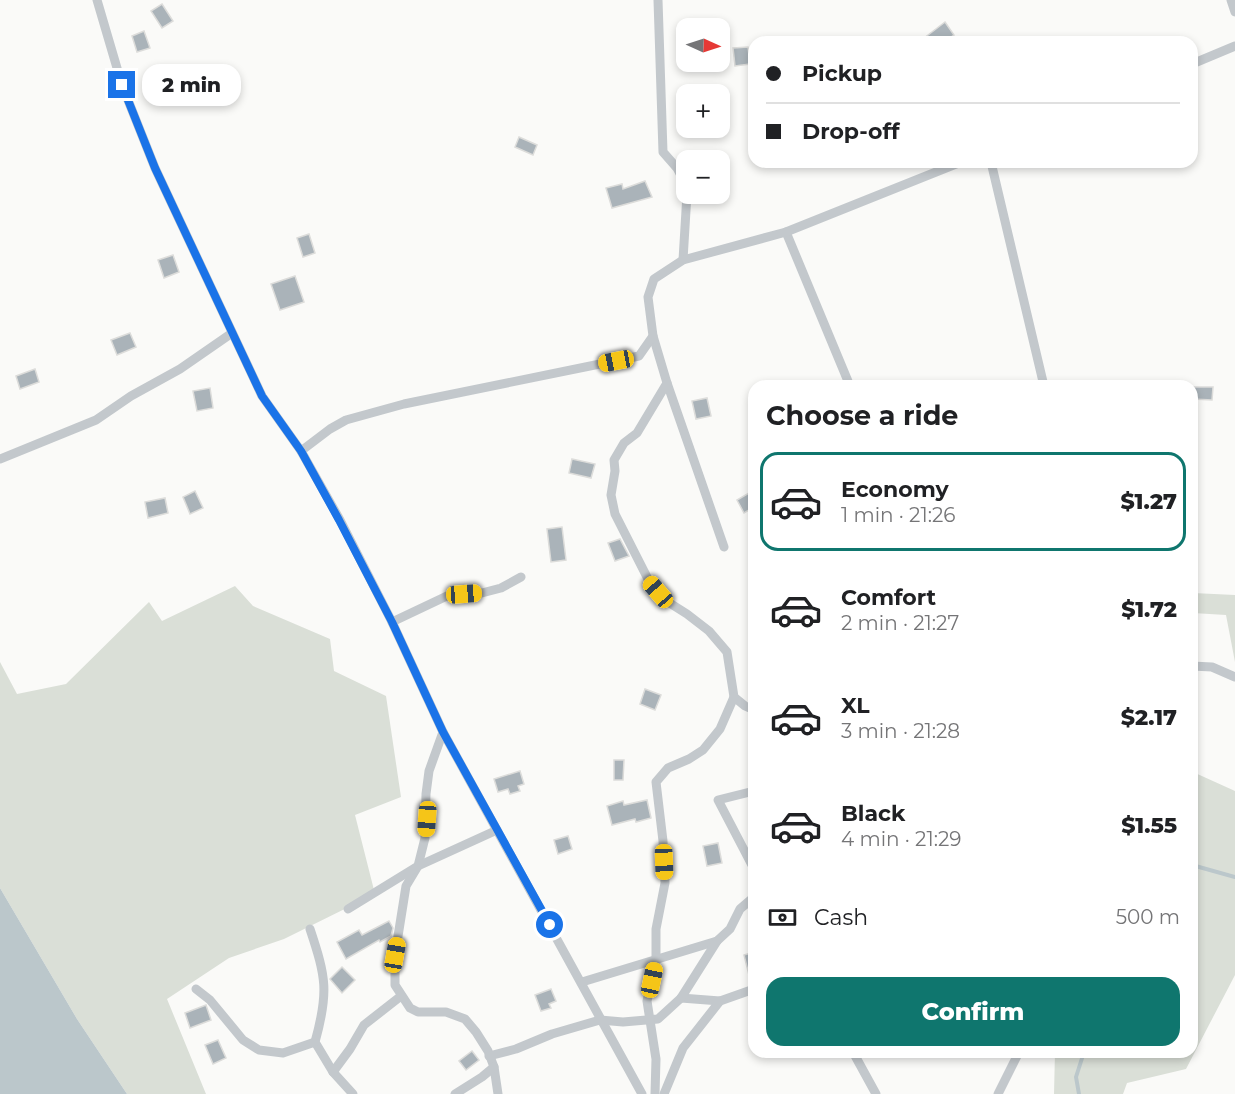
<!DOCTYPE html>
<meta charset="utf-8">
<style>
:root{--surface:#fff;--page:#f6f6f6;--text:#202124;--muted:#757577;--line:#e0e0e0;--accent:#0f766e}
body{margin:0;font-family:Montserrat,sans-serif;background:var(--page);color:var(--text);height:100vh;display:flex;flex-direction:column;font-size:22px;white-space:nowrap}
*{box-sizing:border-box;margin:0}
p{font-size:20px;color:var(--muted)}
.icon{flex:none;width:33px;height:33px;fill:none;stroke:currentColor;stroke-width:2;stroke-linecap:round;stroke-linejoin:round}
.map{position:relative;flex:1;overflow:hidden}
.details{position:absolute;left:748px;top:380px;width:450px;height:678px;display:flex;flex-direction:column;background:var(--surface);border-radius:18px;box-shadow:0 3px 9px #0003}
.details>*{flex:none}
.guide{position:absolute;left:748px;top:36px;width:450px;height:132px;border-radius:18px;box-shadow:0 3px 9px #0003;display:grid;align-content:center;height:132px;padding:0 18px;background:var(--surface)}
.needle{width:39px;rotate:93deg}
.controls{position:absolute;left:676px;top:18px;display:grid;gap:12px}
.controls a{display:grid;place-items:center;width:54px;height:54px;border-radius:12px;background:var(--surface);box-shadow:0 3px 9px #0003;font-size:30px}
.end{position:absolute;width:27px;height:27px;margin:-14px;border:8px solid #1a73e8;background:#fff;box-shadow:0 0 0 3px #fff}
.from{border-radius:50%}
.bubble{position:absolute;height:42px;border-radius:18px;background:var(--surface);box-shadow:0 3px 9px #0003;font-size:20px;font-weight:800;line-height:42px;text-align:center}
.car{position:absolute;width:18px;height:36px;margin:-18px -9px;border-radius:8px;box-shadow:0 0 4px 2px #0007;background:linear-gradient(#f5c518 24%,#345 0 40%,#f5c518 0 76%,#345 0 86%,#f5c518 0)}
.guide b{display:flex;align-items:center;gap:21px;height:57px;font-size:22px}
.guide b+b{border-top:2px solid var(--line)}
.guide i{width:15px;height:15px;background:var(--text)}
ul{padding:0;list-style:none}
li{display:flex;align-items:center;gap:18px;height:99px;margin:0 12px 9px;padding:0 6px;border:3px solid transparent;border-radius:18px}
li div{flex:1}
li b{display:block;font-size:22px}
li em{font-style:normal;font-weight:800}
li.active{border-color:var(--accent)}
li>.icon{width:54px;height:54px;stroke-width:1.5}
h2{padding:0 18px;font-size:27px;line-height:72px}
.pay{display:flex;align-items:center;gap:15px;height:66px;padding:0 18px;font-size:22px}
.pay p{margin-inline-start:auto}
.button{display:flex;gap:12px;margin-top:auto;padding:12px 18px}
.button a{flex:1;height:69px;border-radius:18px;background:var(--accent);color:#fff;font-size:24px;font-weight:800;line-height:69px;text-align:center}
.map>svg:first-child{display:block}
.green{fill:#dadfd7}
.water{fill:#bbc7cb}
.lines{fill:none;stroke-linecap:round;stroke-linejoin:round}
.stream{stroke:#bbc7cb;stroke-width:4}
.building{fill:#aab3b9;stroke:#dcdcda;stroke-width:1.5}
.street{stroke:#c3c8cc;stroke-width:9}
.route{stroke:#1a73e8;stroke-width:8}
</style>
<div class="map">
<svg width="1235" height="1094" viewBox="0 0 1235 1094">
<rect width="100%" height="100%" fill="#fafaf8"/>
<g class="green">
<path d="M235,586l18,20 77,33 4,32 52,25 15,101 -46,18 20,79 -91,45 -55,19 -62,41 39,95h-79l-50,-75 -77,-131v-226l17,32 49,-10 83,-82 13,19z"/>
<path d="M1193,593l42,2v67l-9,-47 -33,-2z"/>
<path d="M1193,772l42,19v184l-49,94 -59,14 -4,11h-69l1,-42h137z"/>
</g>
<path class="water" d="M0,888l77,131 50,75h-127z"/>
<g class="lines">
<g class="stream">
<path d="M1192,865l43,12"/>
<path d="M1079,1094l-3,-17 8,-25"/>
</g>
</g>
<g class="building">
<path d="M162,4l11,17 -11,7 -11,-17z"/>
<path d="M945,22l9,13 -10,7h-25z"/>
<path d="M144,31l6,17 -13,4 -5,-16z"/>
<path d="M748,47l2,17 -15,2 -2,-18z"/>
<path d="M519,137l18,8 -4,10 -18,-8z"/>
<path d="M645,181l7,16 -40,11 -6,-20 16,-4 1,5z"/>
<path d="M309,234l6,19 -12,4 -6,-19z"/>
<path d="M173,255l6,17 -15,6 -6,-18z"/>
<path d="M295,276l9,26 -24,8 -9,-26z"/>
<path d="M130,333l6,14 -19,8 -6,-15z"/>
<path d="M35,369l4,13 -19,7 -4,-13z"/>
<path d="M1194,387h19l-1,13 -19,-1z"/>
<path d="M210,388l3,20 -16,3 -4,-20z"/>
<path d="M707,398l4,18 -15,3 -4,-18z"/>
<path d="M572,459l23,5 -4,14 -22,-5z"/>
<path d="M754,490v17l-10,6 -7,-13z"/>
<path d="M195,491l8,17 -13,6 -7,-17z"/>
<path d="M165,498l3,15 -20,5 -3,-16z"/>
<path d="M562,527l4,33 -15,2 -4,-33z"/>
<path d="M620,539l9,17 -14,5 -7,-18z"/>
<path d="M645,689l16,6 -6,15 -15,-6z"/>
<path d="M614,760h10l-1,20h-9z"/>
<path d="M520,771l4,13 -6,2 2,5 -10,3 -2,-5 -10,3 -4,-13z"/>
<path d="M647,800l4,18 -15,4 -1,-3 -23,6 -5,-19 16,-5 1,4z"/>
<path d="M568,836l4,13 -14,5 -4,-14z"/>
<path d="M718,843l4,20 -15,3 -4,-20z"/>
<path d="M389,921l4,7 -2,8 -11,6 -1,-2 -33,19 -9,-17 22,-12 3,5z"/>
<path d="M754,952v30l-3,1 -7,-28z"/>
<path d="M342,967l13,13 -13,13 -12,-14z"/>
<path d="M551,989l5,12 -7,3 2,4 -10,3 -6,-16z"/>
<path d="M206,1005l5,15 -21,8 -5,-15z"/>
<path d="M218,1040l8,18 -13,6 -8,-19z"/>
<path d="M472,1051l7,9 -13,10 -7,-9z"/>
</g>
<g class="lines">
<g class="street">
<path d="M97,0l25,85 33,83 107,228 39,55 39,69 52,102 51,110 199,362"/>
<path d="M658,0l5,152 14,16 10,19"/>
<path d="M1231,0l4,12"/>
<path d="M1192,64l43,-18"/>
<path d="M991,162l53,224"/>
<path d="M786,232l64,154"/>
<path d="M683,260l4,-66"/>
<path d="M653,336l14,47 57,164"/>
<path d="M667,383l-30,50 -13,10 -10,17 1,11 -4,24 4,19 34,67 19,21 19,12 22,17 18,21 7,45 11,9 9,4"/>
<path d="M301,451l29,-22 16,-9 58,-16 235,-48 14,-20 -5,-39 6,-18 29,-19 103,-28 175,-70"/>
<path d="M0,459l96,-39 35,-24 49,-27 52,-36"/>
<path d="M392,622l57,-27 29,-1 23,-6 20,-11"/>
<path d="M1192,666l20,1 23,10"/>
<path d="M443,732l-14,39 -3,23 -1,44 -7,28 -12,20 -11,69v30l15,23 8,4h28l19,7 11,13 12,19 6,16 4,27"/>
<path d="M754,791l-36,9 36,69"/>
<path d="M348,909l70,-43 79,-36"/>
<path d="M310,929c16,48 19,63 5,113l18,30 20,22"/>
<path d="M582,982l135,-41 13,-12 10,-20 14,-12"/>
<path d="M196,989l14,11 33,40 16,10 24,3 32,-11"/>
<path d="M681,998l39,3"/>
<path d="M853,1052l23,42"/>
<path d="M489,1056l27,-7 36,-15 48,-14 23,2 35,-3 23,-21 36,-57"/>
<path d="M333,1072l17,-23 14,-24 37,-29"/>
<path d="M455,1094l27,-17 12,-10"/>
<path d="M655,1094l1,-35 -9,-58 9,-42v-30l9,-46 -2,-42 -7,-59 12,-14 21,-9 14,-9 17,-21 14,-32"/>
<path d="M664,1094l19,-46 37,-47 34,-12"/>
<path d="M998,1094l21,-42"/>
</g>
</g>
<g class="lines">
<path class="route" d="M122,85l33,83 107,228 39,55 38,69 53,102 51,110 107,193"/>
</g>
</svg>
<div class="controls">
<a><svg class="needle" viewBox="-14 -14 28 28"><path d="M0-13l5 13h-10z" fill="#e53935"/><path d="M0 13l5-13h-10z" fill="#757577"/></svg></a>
<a>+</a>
<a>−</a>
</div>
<i class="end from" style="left:550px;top:925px"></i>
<i class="end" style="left:122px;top:85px"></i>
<div class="bubble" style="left:142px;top:64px;width:99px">2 min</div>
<i class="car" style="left:616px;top:361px;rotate:259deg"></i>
<i class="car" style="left:658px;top:592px;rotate:319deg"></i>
<i class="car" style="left:464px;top:594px;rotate:86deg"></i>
<i class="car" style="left:427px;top:819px;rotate:184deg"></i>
<i class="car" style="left:664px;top:862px;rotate:178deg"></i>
<i class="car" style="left:395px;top:955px;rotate:10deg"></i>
<i class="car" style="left:652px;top:980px;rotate:12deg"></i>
<div class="guide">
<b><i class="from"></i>Pickup</b>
<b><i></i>Drop-off</b>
</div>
<section class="details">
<h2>Choose a ride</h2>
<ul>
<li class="active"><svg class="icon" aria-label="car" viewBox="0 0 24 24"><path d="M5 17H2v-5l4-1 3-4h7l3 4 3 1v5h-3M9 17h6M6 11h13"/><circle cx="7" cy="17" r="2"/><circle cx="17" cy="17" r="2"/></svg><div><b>Economy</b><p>1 min · 21:26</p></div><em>$1.27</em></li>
<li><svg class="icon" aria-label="car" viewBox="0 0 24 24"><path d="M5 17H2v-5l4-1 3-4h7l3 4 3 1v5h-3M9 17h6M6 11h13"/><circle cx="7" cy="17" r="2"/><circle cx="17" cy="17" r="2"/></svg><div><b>Comfort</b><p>2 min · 21:27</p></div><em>$1.72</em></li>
<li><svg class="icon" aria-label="car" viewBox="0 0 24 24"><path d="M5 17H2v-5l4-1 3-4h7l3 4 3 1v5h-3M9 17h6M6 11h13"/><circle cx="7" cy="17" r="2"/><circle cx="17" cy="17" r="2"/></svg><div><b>XL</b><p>3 min · 21:28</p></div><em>$2.17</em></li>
<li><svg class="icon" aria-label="car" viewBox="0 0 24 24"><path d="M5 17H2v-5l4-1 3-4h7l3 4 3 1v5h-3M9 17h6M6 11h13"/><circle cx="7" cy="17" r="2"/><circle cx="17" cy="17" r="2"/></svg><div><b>Black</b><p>4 min · 21:29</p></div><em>$1.55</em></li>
</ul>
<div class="pay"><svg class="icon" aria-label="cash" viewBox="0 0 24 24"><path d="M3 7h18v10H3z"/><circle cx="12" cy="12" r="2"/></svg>Cash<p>500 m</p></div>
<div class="button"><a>Confirm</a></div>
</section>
</div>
